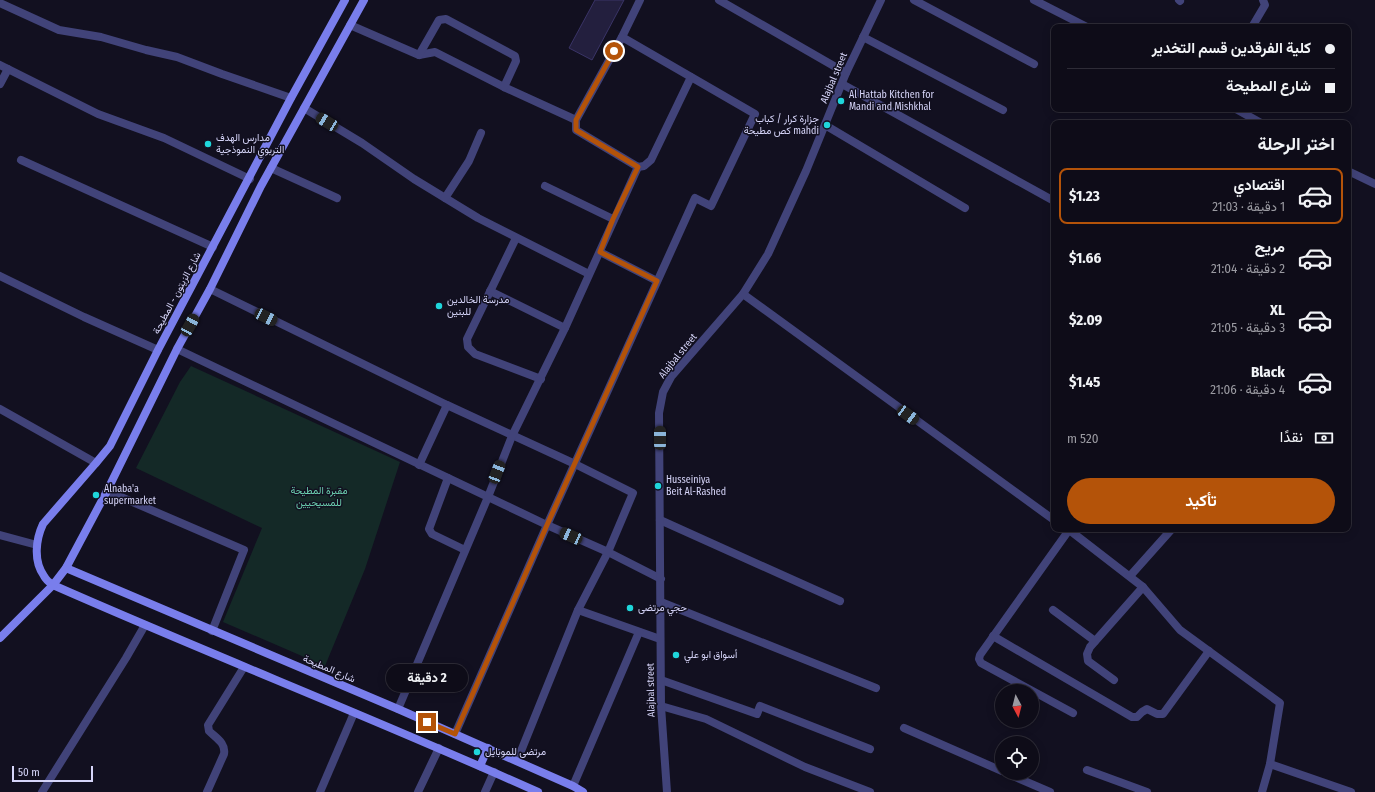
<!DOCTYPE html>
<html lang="ar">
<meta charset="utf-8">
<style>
:root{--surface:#0e0c18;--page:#171521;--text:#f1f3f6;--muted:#9b9ba2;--line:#2e2c37;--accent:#b45309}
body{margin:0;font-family:"Fira Sans Condensed",Vazirmatn,sans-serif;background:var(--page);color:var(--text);direction:rtl;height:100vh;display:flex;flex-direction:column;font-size:15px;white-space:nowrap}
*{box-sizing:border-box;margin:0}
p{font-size:13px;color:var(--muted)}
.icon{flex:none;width:22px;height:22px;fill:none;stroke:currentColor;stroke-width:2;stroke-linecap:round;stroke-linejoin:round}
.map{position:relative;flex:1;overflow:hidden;direction:ltr}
.drawer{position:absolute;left:1051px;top:120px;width:300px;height:412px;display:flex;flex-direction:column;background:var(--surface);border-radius:8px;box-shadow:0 2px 10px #0003,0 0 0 1px var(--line);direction:rtl}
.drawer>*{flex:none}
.hud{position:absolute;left:1051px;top:24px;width:300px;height:88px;border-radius:8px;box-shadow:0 2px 10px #0003,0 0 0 1px var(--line);direction:rtl;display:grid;align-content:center;height:88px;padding:0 16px;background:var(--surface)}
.needle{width:26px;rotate:173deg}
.tools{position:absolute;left:995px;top:684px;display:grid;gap:8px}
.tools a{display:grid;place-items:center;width:44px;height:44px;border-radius:50%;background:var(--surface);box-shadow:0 2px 10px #0003,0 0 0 1px var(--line);font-size:20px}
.scale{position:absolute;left:12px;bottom:10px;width:81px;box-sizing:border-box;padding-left:4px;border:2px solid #d6d5f9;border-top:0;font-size:11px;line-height:14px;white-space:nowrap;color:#d6d5f9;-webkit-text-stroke:3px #121020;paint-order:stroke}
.end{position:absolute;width:18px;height:18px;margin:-9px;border:5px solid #b45309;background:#fff;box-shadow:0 0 0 2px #fff}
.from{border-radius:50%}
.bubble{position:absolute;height:28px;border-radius:14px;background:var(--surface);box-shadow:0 2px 10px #0003,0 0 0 1px var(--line);font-size:13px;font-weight:700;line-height:28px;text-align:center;direction:rtl}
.car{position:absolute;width:12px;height:24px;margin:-12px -6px;border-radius:5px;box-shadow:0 0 3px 1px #0007;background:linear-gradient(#222 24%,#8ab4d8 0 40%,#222 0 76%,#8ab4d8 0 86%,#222 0)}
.hud b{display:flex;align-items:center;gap:14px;height:38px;font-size:15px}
.hud b+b{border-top:1px solid var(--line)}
.hud i{width:10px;height:10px;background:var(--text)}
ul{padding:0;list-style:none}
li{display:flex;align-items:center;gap:12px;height:56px;margin:0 8px 6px;padding:0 8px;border:2px solid transparent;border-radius:8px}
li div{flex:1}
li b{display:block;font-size:15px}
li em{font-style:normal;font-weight:700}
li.current{border-color:var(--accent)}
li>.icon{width:36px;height:36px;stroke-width:1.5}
h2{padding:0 16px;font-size:18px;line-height:48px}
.pay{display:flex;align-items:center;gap:10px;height:44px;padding:0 16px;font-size:15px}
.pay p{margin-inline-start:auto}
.button{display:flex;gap:8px;margin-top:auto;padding:8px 16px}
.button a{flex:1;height:46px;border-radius:24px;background:var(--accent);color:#fff;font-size:16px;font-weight:700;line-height:46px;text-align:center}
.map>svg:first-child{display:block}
.green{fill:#142927}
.building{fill:#231f3e;stroke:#3a3467}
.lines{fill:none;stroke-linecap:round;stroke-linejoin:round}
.street{stroke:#414379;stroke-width:8}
.secondary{stroke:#797eec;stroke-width:8}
.route{stroke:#b45309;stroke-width:5}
.poi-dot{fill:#1fd6db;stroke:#121020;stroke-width:1.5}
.labels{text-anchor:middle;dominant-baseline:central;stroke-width:3;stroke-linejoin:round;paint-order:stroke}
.street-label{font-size:10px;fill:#d6d5f9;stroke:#121020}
.poi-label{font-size:10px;fill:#d6d5f9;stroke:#121020;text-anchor:start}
.park-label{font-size:10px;fill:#6bcfaf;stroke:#121020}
</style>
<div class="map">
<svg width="1375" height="792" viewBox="0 0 1375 792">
<rect width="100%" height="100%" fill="#121020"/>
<path class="green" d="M191,366l209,96 -35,107 -40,97 -102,-44 39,-94 -126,-60 44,-86z"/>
<path class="building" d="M595,0h29l-32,60 -23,-12z"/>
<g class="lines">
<g class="street">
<path d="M640,0l-18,37 -46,83v10l62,37 6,-1 7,-6 40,-83"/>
<path d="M719,0l127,73"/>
<path d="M914,0l120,64"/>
<path d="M1034,0l53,27"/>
<path d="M1179,0l1,1"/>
<path d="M0,3l59,27 42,7 45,13 31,7 45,17 69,24"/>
<path d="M350,25l69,30 16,-3 69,35 72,33"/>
<path d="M1252,27l13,-22 -2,-5"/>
<path d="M863,37l140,73"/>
<path d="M419,55l20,-35 7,-1 69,37 1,5 -12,26"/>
<path d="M0,65l98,49 66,24 86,41"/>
<path d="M0,84l8,-15"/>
<path d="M842,84l212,117"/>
<path d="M304,108l58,35 52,36 64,39 111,56"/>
<path d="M1236,109l25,14"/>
<path d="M825,125l140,83"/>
<path d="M21,160l192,87"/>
<path d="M271,168l66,30"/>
<path d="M1348,171l27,13"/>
<path d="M545,186l68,33"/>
<path d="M445,198l24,-37 12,-28"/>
<path d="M516,238l-49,101 1,8 7,7 66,25"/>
<path d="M600,252l57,29"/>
<path d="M0,276l84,41 74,33"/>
<path d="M210,289l237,116 128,59 58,29 -25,59 -30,58 -61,151"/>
<path d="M490,291l75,37"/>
<path d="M743,294l311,226"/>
<path d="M177,349l370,176 61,27 53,27"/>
<path d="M0,409l96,54"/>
<path d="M419,465l28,-60"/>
<path d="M448,478l-19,51 3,5 33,16"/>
<path d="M107,491l137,59 -32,81"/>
<path d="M660,520l180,81"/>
<path d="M1068,529l75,58 37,43 100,73 -10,61 -8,28"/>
<path d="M1069,530l-89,125 -1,4 2,4 92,50"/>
<path d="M0,535l37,10"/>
<path d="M1130,576l41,-46"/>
<path d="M661,602l215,86"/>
<path d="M578,610l82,29"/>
<path d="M1053,610l42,31"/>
<path d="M993,636l139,81h5l5,-5 5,-3 10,5h6l46,-63"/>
<path d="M661,680l96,34 3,-8 110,43"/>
<path d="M1114,680l-26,-19 -1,-7 3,-7 53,-60"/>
<path d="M661,706l45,13 99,48 65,25"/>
<path d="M398,709l90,-212 24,-61 53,-108 73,-161"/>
<path d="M904,728l98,43"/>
<path d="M455,734l92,-209 148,-327 16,8 44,-92 -133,-77"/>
<path d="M1270,764l81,28"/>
<path d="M1087,770l60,22"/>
<path d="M1006,773l44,19"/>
<path d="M573,786l66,-154"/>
<path d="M42,792l84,-134 19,-33"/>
<path d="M207,792l17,-38c2,-11 -8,-16 -15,-23l-1,-6 36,-58"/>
<path d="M320,792l34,-79"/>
<path d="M418,792l21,-44"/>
<path d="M485,792l9,-20"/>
<path d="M667,792l-6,-86 -2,-293 4,-21 8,-15 72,-83 25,-40 38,-83 40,-98 35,-73"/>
</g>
<g class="secondary">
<path d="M345,0l-54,98 -133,252 -48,96 -14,17 -53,61c-7,15 -10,37 1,52 2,4 6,7 9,9 161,71 325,135 485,207"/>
<path d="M66,568l332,141 175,77 10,6"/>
<path d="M0,638l53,-53 13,-17 41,-77 70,-142 33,-60 51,-103 103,-186"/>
<path d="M480,766l8,-18"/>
</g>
</g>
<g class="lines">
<path class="route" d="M427,722l28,12 92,-209 110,-244 -57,-29 13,-33 25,-52 -62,-37v-10l38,-69"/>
</g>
<g class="poi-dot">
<circle cx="841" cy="101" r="4"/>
<circle cx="827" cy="125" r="4"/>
<circle cx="208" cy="144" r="4"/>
<circle cx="439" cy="306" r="4"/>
<circle cx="658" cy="486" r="4"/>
<circle cx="96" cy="495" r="4"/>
<circle cx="630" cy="608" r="4"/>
<circle cx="676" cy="655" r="4"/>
<circle cx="477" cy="752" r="4"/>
</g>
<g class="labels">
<g class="street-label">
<text transform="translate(834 78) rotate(-67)">Alajbal street</text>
<text transform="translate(177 293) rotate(-62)">شارع الزيتون - المطيحة</text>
<text transform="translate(678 356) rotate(-51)">Alajbal street</text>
<text transform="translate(329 669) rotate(23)">شارع المطيحة</text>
<text transform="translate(651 690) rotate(-91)">Alajbal street</text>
</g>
<g class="poi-label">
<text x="849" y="95">Al Hattab Kitchen for<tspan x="849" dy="12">Mandi and Mishkhal</tspan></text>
<text x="819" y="119" text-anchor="end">جزارة كرار / كباب<tspan x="819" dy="12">كص مطيحة mahdi</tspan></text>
<text x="216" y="138">مدارس الهدف<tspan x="216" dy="12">التربوي النموذجية</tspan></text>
<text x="447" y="300">مدرسة الخالدين<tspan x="447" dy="12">للبنين</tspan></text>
<text x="666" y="480">Husseiniya<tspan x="666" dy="12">Beit Al-Rashed</tspan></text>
<text x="104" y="489">Alnaba'a<tspan x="104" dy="12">supermarket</tspan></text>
<text x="638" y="608">حجي مرتضى</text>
<text x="684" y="655">أسواق ابو علي</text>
<text x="485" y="752">مرتضى للموبايل</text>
</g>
<g class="park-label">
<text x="319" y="491">مقبرة المطيحة<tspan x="319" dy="12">للمسيحيين</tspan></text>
</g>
</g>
</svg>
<div class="tools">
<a><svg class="needle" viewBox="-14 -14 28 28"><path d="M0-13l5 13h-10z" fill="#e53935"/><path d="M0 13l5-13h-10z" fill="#9b9ba2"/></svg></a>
<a><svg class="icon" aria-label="locate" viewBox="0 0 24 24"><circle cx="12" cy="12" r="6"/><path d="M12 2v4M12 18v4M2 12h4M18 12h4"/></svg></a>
</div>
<div class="scale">50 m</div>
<i class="end from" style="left:614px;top:51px"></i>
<i class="end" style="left:427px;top:722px"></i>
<div class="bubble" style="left:386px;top:664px;width:82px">2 دقيقة</div>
<i class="car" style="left:327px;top:122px;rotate:301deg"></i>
<i class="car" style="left:266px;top:317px;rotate:116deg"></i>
<i class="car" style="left:190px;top:325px;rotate:29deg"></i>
<i class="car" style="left:908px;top:415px;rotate:126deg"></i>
<i class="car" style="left:660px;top:438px;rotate:0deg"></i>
<i class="car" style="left:497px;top:472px;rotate:21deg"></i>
<i class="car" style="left:571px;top:536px;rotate:294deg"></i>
<div class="hud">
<b><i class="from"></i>كلية الفرقدين قسم التخدير</b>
<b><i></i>شارع المطيحة</b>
</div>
<section class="drawer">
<h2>اختر الرحلة</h2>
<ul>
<li class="current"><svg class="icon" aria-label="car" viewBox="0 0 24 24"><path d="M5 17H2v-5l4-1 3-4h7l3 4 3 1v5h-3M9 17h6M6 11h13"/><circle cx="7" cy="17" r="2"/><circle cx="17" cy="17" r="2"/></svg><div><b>اقتصادي</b><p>1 دقيقة · 21:03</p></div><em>$1.23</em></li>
<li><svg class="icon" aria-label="car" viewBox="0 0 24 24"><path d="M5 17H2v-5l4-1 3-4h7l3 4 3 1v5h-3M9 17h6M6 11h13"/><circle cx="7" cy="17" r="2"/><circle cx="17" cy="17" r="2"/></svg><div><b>مريح</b><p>2 دقيقة · 21:04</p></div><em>$1.66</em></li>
<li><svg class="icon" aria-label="car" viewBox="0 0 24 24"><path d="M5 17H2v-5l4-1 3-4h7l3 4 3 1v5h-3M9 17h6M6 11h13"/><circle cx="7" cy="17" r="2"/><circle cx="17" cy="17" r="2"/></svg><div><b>XL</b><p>3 دقيقة · 21:05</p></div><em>$2.09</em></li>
<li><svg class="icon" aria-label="car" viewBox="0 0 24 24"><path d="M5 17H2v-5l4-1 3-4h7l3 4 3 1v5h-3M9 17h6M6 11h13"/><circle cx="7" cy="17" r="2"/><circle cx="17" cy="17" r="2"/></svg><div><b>Black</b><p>4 دقيقة · 21:06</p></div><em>$1.45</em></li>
</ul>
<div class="pay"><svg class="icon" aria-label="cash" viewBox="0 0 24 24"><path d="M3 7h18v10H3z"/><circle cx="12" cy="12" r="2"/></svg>نقدًا<p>520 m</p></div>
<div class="button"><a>تأكيد</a></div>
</section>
</div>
